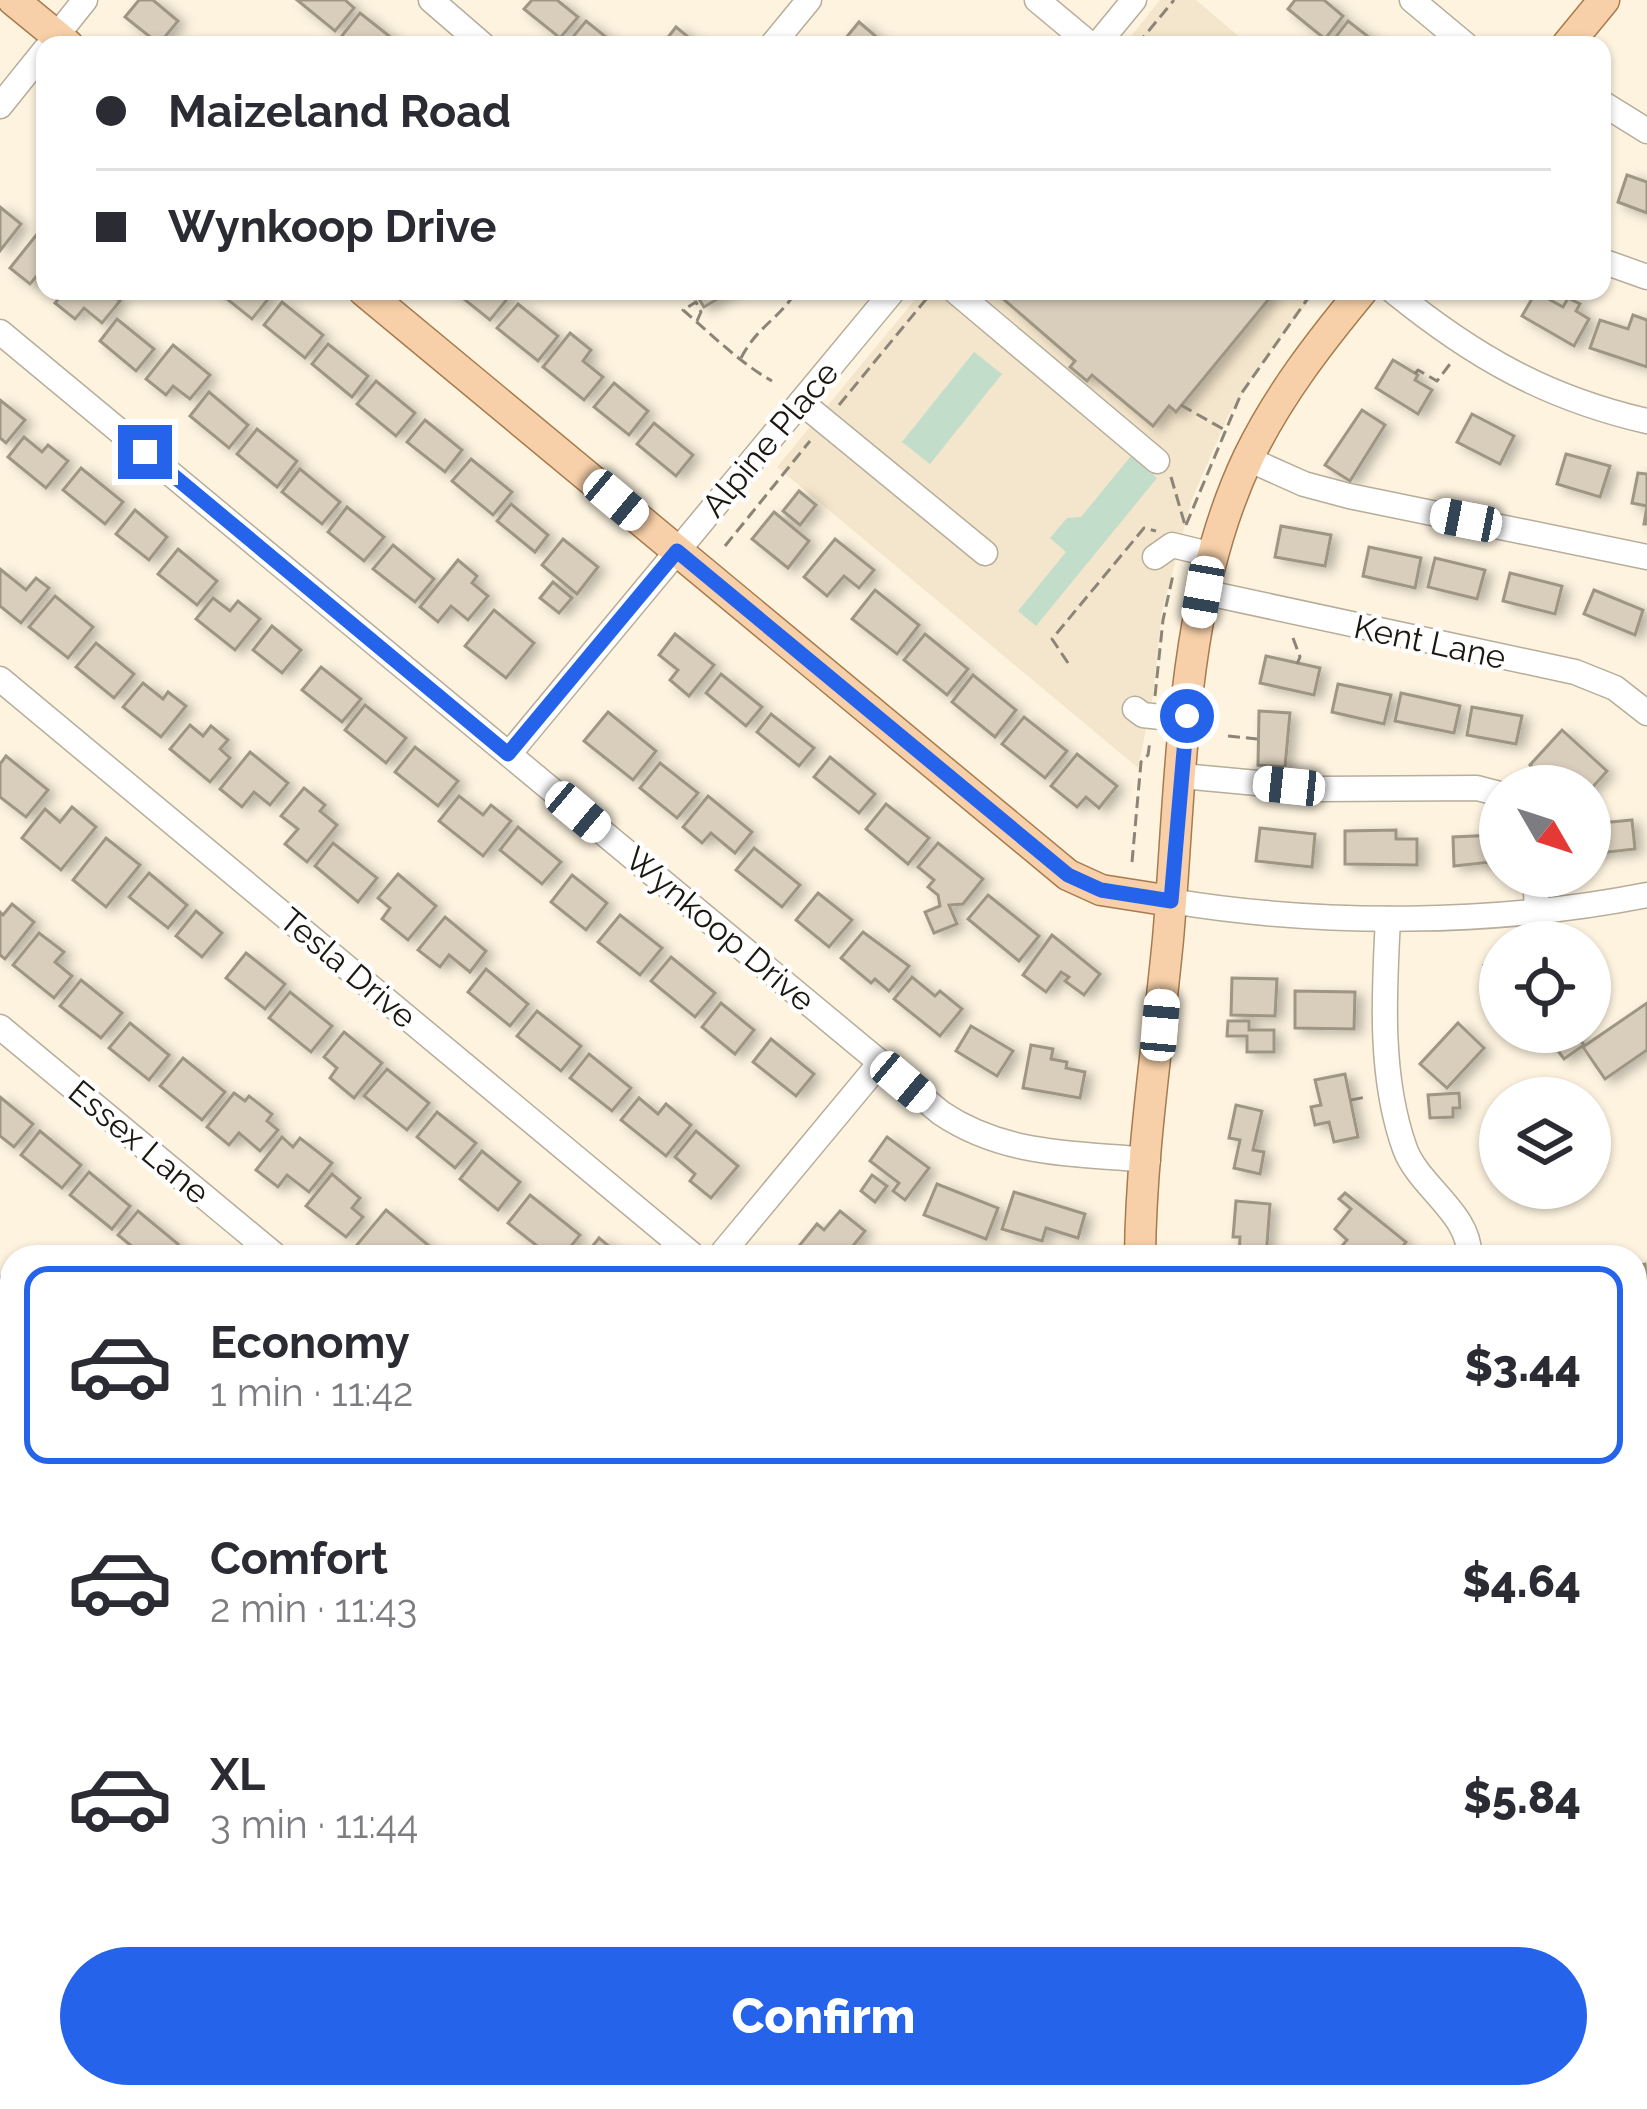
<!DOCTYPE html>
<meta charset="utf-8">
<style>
:root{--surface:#fff;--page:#f2f2f3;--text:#2b2b33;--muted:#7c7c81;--line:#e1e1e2;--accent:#2563eb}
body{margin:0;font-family:Raleway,sans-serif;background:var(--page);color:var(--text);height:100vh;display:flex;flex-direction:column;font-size:45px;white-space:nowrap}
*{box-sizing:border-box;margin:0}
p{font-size:39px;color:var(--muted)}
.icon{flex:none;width:66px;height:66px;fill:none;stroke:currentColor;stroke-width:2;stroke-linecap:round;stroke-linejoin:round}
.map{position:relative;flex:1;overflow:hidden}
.sheet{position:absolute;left:0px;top:1245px;width:1647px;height:864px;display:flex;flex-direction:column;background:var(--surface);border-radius:36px 36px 0 0;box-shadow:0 3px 9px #0004}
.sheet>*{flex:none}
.top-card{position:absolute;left:36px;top:36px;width:1575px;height:264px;border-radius:24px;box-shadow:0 3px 9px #0004;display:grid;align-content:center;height:264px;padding:0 60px;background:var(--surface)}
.needle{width:78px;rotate:129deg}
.buttons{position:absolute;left:1479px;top:765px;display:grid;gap:24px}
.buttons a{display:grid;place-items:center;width:132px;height:132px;border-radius:50%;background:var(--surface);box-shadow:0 3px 9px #0004;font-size:60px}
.end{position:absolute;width:54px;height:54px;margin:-27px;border:15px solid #2563eb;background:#fff;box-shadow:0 0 0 6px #fff}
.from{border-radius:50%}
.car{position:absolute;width:36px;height:72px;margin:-36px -18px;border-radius:15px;box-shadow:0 0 9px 3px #0007;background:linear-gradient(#fff 24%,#345 0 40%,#fff 0 76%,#345 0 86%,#fff 0)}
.top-card b{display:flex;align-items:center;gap:42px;height:114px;font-size:45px}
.top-card b+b{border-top:3px solid var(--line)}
.top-card i{width:30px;height:30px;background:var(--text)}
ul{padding:21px 0 0;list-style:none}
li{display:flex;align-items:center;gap:36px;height:198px;margin:0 24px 18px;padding:0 36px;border:6px solid transparent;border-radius:24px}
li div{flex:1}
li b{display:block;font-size:45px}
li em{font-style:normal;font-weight:800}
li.selected{border-color:var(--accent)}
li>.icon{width:108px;height:108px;stroke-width:1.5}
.action{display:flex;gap:24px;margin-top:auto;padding:24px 60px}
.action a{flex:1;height:138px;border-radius:72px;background:var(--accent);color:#fff;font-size:48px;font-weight:800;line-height:138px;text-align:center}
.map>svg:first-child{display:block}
.built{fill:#f4e6cc}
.green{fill:#c2deca}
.building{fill:#d9cebc;stroke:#9e9583;stroke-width:3;filter:url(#shadow)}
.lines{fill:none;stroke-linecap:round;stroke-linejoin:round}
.minor-casing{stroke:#b6ad9a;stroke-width:27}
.major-casing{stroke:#a67b4e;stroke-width:33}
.path{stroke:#8b8477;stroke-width:3;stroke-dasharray:12 6;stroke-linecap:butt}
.minor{stroke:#fff;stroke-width:24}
.major{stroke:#f7d0a9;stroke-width:30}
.route{stroke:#2563eb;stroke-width:15}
.labels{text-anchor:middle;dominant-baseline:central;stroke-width:9;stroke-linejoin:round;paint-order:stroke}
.street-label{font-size:33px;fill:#1b1811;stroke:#fff}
</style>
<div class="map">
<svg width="1647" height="2109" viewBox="0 0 1647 2109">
<defs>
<filter id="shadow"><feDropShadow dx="7" dy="4" stdDeviation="6" flood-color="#0004"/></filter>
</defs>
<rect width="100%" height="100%" fill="#fdf3df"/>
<g class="built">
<path d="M1160,0h36l53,45h-125z"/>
<path d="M922,291h395l-43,55 -46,70 -36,83 -30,112 -9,84 -15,73 -361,-301z"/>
</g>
<g class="green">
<path d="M974,352l28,22 -72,90 -28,-22z"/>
<path d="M1131,456l26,22 -121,148 -18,-15 48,-59 -16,-14 17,-20 14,-1z"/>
<path d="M1647,1383v726h-552l9,-12h531v-698z"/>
</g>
<g class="building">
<path d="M139,0h14l25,21 -19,23 -34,-27z"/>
<path d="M297,0h48l9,8 -19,23z"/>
<path d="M532,0h25l21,17 -18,21 -36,-29z"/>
<path d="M1295,0h29l19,16 -18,23 -37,-30z"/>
<path d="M360,13l38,30 -2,2h-44l-11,-8z"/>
<path d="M586,21l30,24h-50z"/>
<path d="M1348,21l31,24h-46l-2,-2z"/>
<path d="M859,22l27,23h-46z"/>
<path d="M676,27l22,18h-36z"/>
<path d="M1627,175l20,7v31l-29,-11z"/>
<path d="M0,207l21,17 -21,27z"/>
<path d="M42,228l3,38 -15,18 -20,-16z"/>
<path d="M65,291h42l13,10 -18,22 -18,-15 -9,11 -20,-16z"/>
<path d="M217,291h44l8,7 -17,21z"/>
<path d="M454,291h46l8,7 -18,22z"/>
<path d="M694,291h37l-27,16z"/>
<path d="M994,291h118l4,3 2,-3h152l3,3 -97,118 -7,-6 -16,20 -61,-51 -5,6 -17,-14 5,-6z"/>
<path d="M1536,292l27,15 5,-9 12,6 -4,7 13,8 -15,27 -52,-30z"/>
<path d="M282,302l41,33 -18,23 -41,-33z"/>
<path d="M518,304l40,32 -20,25 -41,-33z"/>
<path d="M1633,315l14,5v47l-57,-19 10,-28 28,9z"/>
<path d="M117,319l37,30 -18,22 -36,-30z"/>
<path d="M570,333l21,17 -8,11 20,16 -19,23 -41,-33z"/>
<path d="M328,344l40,32 -16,21 -40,-33z"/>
<path d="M173,345l37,30 -20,24 -17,-13 -7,9 -20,-16z"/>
<path d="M1393,360l25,15 -3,5 17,10 -14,24 -42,-26z"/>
<path d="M376,381l39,32 -19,23 -39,-32z"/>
<path d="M614,383l34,28 -19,24 -35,-28z"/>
<path d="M209,392l39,33 -19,23 -39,-32z"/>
<path d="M0,400l25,20 -19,23 -6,-5z"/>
<path d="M1362,410l23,15 -35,56 -25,-16z"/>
<path d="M1472,414l42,22 -14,28 -43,-22z"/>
<path d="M425,420l37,30 -17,22 -38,-30z"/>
<path d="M654,423l39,32 -17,21 -39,-32z"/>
<path d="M257,429l40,32 -20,26 -40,-33z"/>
<path d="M24,437l18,15 6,-7 20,16 -22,27 -38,-31z"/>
<path d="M1566,454l44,12 -10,31 -43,-13z"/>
<path d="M471,459l41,33 -19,23 -41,-34z"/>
<path d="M81,468l42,34 -18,22 -42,-34z"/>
<path d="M300,469l40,33 -18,22 -40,-32z"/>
<path d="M1638,473l9,1v50h-3l3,-18 -15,-3z"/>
<path d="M799,491l17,14 -16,20 -17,-14z"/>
<path d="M511,504l37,31 -13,17 -38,-31z"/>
<path d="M347,507l37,30 -20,24 -36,-29z"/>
<path d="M135,510l32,27 -18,23 -33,-26z"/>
<path d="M774,512l35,29 -21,27 -36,-29z"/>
<path d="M1281,526l50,9 -6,31 -50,-9z"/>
<path d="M563,539l35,28 -21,27 -35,-29z"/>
<path d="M835,539l39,31 -15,18 -15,-12 -17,20 -23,-19z"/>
<path d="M393,545l41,34 -19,23 -42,-33z"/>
<path d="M1369,547l52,11 -6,30 -52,-12z"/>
<path d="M178,549l39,32 -20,24 -39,-31z"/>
<path d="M1435,558l50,12 -8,29 -49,-12z"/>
<path d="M458,560l19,16 -5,7 16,13 -20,24 -17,-14 -13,16 -18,-15z"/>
<path d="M0,569l26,21 10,-12 13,10 -28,35 -21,-17z"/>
<path d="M1510,573l52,13 -7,28 -52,-13z"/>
<path d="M553,582l19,16 -13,15 -19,-15z"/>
<path d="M875,590l44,35 -22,29 -45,-35z"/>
<path d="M1594,590l49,20 -8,25 -51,-21z"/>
<path d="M55,596l38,31 -25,31 -39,-31z"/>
<path d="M213,598l17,13 8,-10 22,18 -25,31 -39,-31z"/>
<path d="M494,610l40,33 -28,35 -41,-32z"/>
<path d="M272,626l29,24 -19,23 -29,-23z"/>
<path d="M675,634l39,31 -25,31 -19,-16 8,-10 -19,-15z"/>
<path d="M925,634l43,35 -21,26 -43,-35z"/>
<path d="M96,643l38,31 -20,24 -38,-31z"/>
<path d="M1266,656l54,12 -6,27 -54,-12z"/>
<path d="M321,667l40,32 -19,23 -40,-32z"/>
<path d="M721,674l41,33 -16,19 -40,-33z"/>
<path d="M973,675l43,35 -21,27 -43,-35z"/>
<path d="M143,683l20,16 5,-7 18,14 -25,31 -38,-30z"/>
<path d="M1338,684l53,11 -7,29 -52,-12z"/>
<path d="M1401,693l59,13 -6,27 -59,-12z"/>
<path d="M365,705l41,33 -20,25 -41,-33z"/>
<path d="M1472,707l50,9 -6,28 -49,-9z"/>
<path d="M1259,711l31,2 -5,54 -27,-2z"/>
<path d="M608,712l48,39 -23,29 -49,-39z"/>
<path d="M771,714l43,34 -15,18 -42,-34z"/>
<path d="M1024,717l43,34 -22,27 -43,-34z"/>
<path d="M190,725l13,11 8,-10 17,14 -8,9 10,9 -20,24 -40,-33z"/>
<path d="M1562,730l45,41 -17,19v-4h-17l-10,-9 -10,9 -23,-21z"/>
<path d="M415,747l43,34 -20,25 -43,-34z"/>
<path d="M250,752l38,31 -18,22 -16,-13 -12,15 -22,-18z"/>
<path d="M1077,754l40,32 -18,22 -13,-11 -9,10 -26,-21z"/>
<path d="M6,756l42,34 -22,27 -26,-20v-33z"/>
<path d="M830,757l45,37 -16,19 -45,-36z"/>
<path d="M660,763l38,30 -21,25 -37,-30z"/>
<path d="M304,788l21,17 -5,6 17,14 -30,37 -22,-18 13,-15 -17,-13z"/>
<path d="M459,796l24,19 8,-10 20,16 -28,35 -44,-35z"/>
<path d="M708,796l44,36 -17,21 -24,-20 -9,10 -19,-16z"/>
<path d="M886,804l43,34 -21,26 -42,-35z"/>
<path d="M72,807l24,20 -35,43 -39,-32 23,-29 15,13z"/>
<path d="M1632,820l3,29 -45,5v-30z"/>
<path d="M1494,823h6v38l-46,5 -1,-29 42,-2z"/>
<path d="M518,827l43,35 -19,22 -42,-34z"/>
<path d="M1260,828l55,6 -3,33 -56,-6z"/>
<path d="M1396,830v9h21v26l-72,-1v-33z"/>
<path d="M106,838l34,27 -34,42 -33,-27z"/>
<path d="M333,843l44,35 -19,24 -43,-36z"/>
<path d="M938,843l45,36 -20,25 -14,1 8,19 -23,9 -9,-21 15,-6 -2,-11 -10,-8 6,-7 -16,-13z"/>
<path d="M754,848l46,37 -18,22 -46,-37z"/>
<path d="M149,873l38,32 -19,23 -39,-31z"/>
<path d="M398,874l38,32 -28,34 -26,-21 8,-11 -12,-10z"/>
<path d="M572,875l35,28 -21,27 -35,-28z"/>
<path d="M818,893l34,27 -23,27 -33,-27z"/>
<path d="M988,895l51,41 -20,25 -51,-42z"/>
<path d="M12,904l22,18 -29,37 -5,-4v-43l3,3z"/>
<path d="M196,911l26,22 -20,24 -26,-21z"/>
<path d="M620,915l42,33 -22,27 -42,-33z"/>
<path d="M445,917l41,34 -16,21 -21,-17 -9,12 -22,-17z"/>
<path d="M863,932l46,34 -20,25 -14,-12 -4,4 -30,-25z"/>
<path d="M39,933l25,19 -9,10 17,14 -18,22 -41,-33z"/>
<path d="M1052,935l48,39 -16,21 -19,-14 4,-4 -8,-5 -15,20 -23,-17z"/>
<path d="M246,953l39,31 -20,25 -39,-31z"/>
<path d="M1500,955v37l-16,-27z"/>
<path d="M671,957l44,36 -20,24 -44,-36z"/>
<path d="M486,969l42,35 -18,22 -42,-34z"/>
<path d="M912,977l23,19 5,-5 22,18 -22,27 -46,-37z"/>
<path d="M1232,978l45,1 -2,37 -44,-1z"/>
<path d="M81,980l41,33 -21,25 -41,-32z"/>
<path d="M1295,991l60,1 -1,37 -59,-1z"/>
<path d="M290,992l42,34 -21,26 -42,-34z"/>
<path d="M721,1003l33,27 -19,24 -33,-27z"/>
<path d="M1647,1003v47l-42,29 -22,-32z"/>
<path d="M537,1011l44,35 -20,25 -44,-35z"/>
<path d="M1228,1021h21v9h25v22h-27v-16h-20z"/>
<path d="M130,1023l39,32 -20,25 -40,-32z"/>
<path d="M1458,1023l26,25 -37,40 -27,-24z"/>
<path d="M971,1026l42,25 -16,25 -41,-25z"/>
<path d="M344,1032l38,31 -28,35 -24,-20 7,-10 -13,-11z"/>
<path d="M1544,1032h30l10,13 -20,14z"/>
<path d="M771,1039l43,35 -18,22 -43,-34z"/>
<path d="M1031,1045l22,4 -2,10 16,3 -1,6 19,4 -5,26 -57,-10z"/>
<path d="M589,1054l42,34 -19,23 -42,-33z"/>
<path d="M183,1058l42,34 -23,28 -42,-34z"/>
<path d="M387,1069l42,34 -22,27 -43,-34z"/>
<path d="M1345,1074l13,63 -24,5 -5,-20 -14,3 -4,-18 10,-2 -6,-25z"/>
<path d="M234,1093l11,8 4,-5 23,18 -5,7 11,9 -18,21 -21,-18 -10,12 -22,-18z"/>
<path d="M1459,1093l1,15h-7v9l-23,1 -2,-23z"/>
<path d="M0,1097l33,27 -19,23 -14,-11z"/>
<path d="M639,1098l19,16 8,-10 25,21 -25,31 -45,-36z"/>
<path d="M1236,1105l26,6 -9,39 11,2 -4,22 -26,-6 6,-28 -11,-2z"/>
<path d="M437,1112l39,31 -21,25 -38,-31z"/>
<path d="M40,1131l41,34 -19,23 -41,-33z"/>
<path d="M696,1131l42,35 -27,32 -21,-17 5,-7 -20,-17z"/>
<path d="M282,1137l11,10 7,-9 32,25 -23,29 -22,-17 -9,12 -22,-17z"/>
<path d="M887,1137l42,31 -24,32 -12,-9 6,-8 -29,-22z"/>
<path d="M482,1151l38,31 -22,28 -38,-31z"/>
<path d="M89,1172l41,34 -18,23 -42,-34z"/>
<path d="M332,1174l28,24 -8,10 11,9 -17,20 -40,-31z"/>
<path d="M872,1175l15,11 -12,16 -14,-11z"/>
<path d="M937,1184l61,24 -12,31 -62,-24z"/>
<path d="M1014,1192l71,22 -7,24 -32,-10 -4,13 -40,-12z"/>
<path d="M1345,1193l61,49 -6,8 9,7h-56l-12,-10 6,-7 -12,-11 16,-20 -12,-10z"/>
<path d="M530,1195l50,40 -18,22h-11l-43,-34z"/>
<path d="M1236,1201l34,3 -4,53h-27l1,-20h-7z"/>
<path d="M386,1210l42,35 -10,12h-26l-5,-4 -3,4h-14l-14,-11z"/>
<path d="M138,1211l40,33 -10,13h-23l-27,-22z"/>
<path d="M840,1211l25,20 -21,26h-32l-13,-11 18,-22 7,6z"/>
<path d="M599,1238l23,19h-38z"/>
<path d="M1645,1264l2,44 -12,3v-45z"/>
<path d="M4,1273l8,7v38l-12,-10v-30z"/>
<path d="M4,1453l8,6v40l-12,-10v-31z"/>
<path d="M12,1625v40l-12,-10v-15z"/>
<path d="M0,1808l12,18v15l-12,8z"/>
<path d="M3,2064l9,7v26h31l15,12h-51l-7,-5v-36z"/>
<path d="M170,2097h42l-10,12h-17z"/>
<path d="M475,2097h33l-3,12h-33z"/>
<path d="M612,2097h31l-3,12h-31z"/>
<path d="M713,2097h43l-10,12h-25l-11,-9z"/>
<path d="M995,2097l-12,12h-14l-14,-11z"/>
</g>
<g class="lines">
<g class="minor-casing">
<g id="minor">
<path d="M431,0l52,45"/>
<path d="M1037,0l54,45"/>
<path d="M1412,0l54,45"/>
<path d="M49,45l36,-45"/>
<path d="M772,45l37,-45"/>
<path d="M1097,45l37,-45"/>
<path d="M1602,103l45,28"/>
<path d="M0,106l45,-56"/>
<path d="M1602,261l45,16"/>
<path d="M955,291l202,170"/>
<path d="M1393,291c80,65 153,107 254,130"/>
<path d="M0,332l941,781c64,43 133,40 207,47"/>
<path d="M801,402l184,151"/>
<path d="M1248,459l56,25 45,12 298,61"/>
<path d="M1155,557l17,-12 41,10"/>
<path d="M1203,592l372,80 40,16 32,25"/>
<path d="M0,679l695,578"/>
<path d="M1135,709l8,6 44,5"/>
<path d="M509,754l384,-463"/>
<path d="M1182,776l139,13 156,-1 23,6"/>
<path d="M1535,876l2,33"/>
<path d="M1171,901c151,25 325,24 476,-6"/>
<path d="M1388,919c-4,74 -9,158 17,230 14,38 67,66 64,108"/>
<path d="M0,1027l277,230"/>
<path d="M719,1257l161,-194"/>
<path d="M0,1378l12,10"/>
<path d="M0,1726l12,10"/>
<path d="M0,1987l12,-15"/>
<path d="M866,2097l15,12"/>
<path d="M268,2109l7,-12"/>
<path d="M558,2109l2,-12"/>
</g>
</g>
<g class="major-casing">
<g id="major">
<path d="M13,0l55,45"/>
<path d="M1567,45l37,-45"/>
<path d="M364,291l704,584 33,15 70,11"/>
<path d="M1140,1257c1,-106 18,-213 28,-318 14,-159 11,-337 81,-483 29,-60 70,-113 113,-165"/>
<path d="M1068,2109l10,-12"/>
</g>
</g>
<g class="path">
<path d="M1137,45l37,-45"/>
<path d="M689,291l6,9"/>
<path d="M1102,291l12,10 8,-10"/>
<path d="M697,321l4,-9 -5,-10 -13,8c28,24 57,53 89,71"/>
<path d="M741,358c17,-33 40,-40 55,-67"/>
<path d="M1415,374l3,-4 19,11 13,-17"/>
<path d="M839,405l93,-113"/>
<path d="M1181,405l42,24"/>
<path d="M1171,477l14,48"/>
<path d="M1186,525l55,-131 72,-103"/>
<path d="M725,546l85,-105"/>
<path d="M1293,638l7,19 -3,7"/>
<path d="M1068,663l-16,-24 92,-111 12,3"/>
<path d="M1155,696l8,-76 10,-45"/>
<path d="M1228,736l29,3"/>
<path d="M1132,862l9,-100 7,-7 2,-14"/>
<path d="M1351,1100l15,-3"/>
<path d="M1395,2097l5,12"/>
</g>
<use href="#minor" class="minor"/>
<use href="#major" class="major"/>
</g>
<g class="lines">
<path class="route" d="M145,452l363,302 169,-203 391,324 33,15 70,11 16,-185"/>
</g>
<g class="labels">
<g class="street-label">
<text transform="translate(770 439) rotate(-50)">Alpine Place</text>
<text transform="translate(1430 642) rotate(12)">Kent Lane</text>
<text transform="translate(720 929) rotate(40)">Wynkoop Drive</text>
<text transform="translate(348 968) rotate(40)">Tesla Drive</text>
<text transform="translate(139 1142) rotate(40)">Essex Lane</text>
</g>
</g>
</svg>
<div class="buttons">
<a><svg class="needle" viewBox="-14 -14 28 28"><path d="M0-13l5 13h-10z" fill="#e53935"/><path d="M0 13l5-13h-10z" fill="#7c7c81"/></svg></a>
<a><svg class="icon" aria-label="locate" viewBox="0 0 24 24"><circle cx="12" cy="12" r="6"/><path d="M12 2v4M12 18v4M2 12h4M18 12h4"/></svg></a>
<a><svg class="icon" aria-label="layers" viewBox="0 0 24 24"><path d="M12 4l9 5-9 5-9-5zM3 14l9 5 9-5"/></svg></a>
</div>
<i class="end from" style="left:1187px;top:716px"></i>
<i class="end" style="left:145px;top:452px"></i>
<i class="car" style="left:616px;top:500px;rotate:130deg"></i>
<i class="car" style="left:1466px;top:520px;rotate:281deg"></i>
<i class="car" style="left:1203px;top:592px;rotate:190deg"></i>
<i class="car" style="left:1289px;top:786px;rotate:276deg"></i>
<i class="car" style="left:578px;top:812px;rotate:130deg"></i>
<i class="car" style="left:1160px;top:1025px;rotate:5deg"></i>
<i class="car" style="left:903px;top:1082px;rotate:130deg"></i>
<div class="top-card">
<b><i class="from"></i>Maizeland Road</b>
<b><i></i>Wynkoop Drive</b>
</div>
<section class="sheet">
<ul>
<li class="selected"><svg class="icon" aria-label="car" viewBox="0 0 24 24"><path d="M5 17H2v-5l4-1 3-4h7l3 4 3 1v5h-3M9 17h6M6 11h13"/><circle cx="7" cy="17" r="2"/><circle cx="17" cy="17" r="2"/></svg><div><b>Economy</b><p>1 min · 11:42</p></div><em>$3.44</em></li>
<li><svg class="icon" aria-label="car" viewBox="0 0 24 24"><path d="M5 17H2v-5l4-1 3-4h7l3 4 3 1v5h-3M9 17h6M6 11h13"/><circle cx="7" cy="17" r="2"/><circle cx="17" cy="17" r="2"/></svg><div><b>Comfort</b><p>2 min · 11:43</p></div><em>$4.64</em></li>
<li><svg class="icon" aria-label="car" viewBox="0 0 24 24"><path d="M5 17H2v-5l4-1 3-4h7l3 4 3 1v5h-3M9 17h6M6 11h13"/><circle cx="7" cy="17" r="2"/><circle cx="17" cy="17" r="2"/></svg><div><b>XL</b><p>3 min · 11:44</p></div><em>$5.84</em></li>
</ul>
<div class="action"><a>Confirm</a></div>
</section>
</div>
